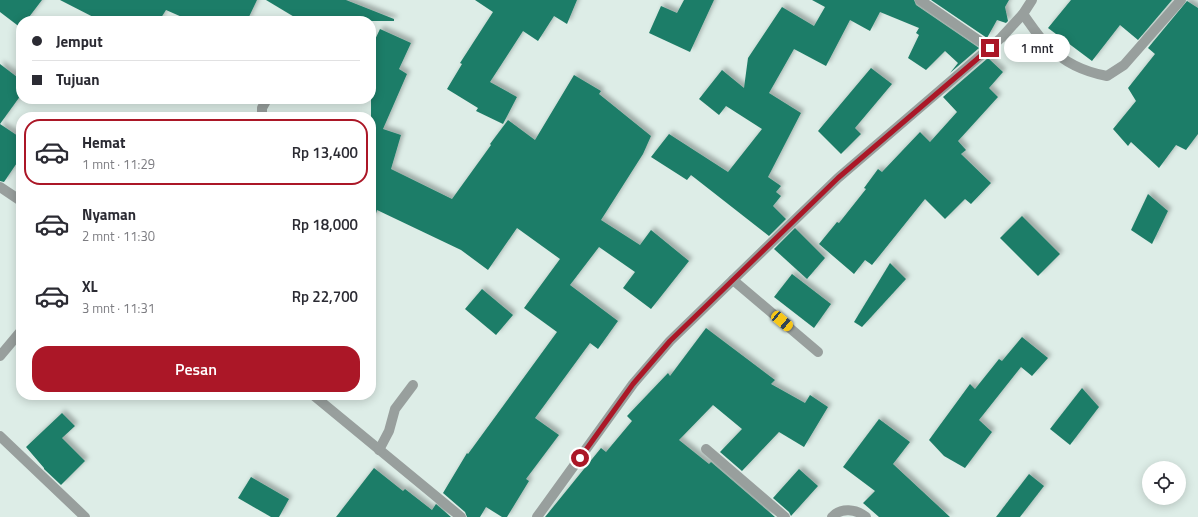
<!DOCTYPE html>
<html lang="id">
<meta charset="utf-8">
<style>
:root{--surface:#fff;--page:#f2f2f3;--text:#2b2b33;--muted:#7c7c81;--line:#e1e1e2;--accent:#ab1727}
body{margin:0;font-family:"Titillium Web",sans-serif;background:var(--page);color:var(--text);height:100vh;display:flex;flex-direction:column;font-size:15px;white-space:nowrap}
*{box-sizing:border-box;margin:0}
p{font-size:13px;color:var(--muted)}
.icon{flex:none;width:22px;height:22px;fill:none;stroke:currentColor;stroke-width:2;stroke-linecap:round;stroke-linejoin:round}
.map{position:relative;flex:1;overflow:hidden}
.drawer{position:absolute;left:16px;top:112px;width:360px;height:288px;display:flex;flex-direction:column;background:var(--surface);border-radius:16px;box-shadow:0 2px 10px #0003}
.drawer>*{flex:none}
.guide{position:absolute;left:16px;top:16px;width:360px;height:88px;border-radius:16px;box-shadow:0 2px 10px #0003;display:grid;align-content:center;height:88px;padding:0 16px;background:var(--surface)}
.tools{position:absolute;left:1142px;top:461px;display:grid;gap:8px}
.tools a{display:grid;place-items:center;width:44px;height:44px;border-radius:50%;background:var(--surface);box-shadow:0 2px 10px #0003;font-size:20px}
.end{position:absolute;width:18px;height:18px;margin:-9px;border:5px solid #ab1727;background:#fff;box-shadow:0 0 0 2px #fff}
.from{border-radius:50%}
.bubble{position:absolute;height:28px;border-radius:14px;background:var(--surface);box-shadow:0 2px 10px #0003;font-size:13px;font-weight:600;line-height:28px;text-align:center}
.car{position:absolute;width:12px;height:24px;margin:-12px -6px;border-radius:5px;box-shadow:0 0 3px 1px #0007;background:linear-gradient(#f5c518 24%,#345 0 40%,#f5c518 0 76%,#345 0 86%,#f5c518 0)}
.guide b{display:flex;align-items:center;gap:14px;height:38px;font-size:15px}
.guide b+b{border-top:1px solid var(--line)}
.guide i{width:10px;height:10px;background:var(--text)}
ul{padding:7px 0 0;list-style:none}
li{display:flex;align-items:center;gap:12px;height:66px;margin:0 8px 6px;padding:0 8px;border:2px solid transparent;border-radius:16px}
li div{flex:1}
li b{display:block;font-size:15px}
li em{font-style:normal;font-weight:600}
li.on{border-color:var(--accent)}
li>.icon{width:36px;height:36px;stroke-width:1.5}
.action{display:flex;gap:8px;margin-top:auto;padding:8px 16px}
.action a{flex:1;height:46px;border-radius:16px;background:var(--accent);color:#fff;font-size:16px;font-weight:600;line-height:46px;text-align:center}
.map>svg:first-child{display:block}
.building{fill:#1f7d67;filter:url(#shadow)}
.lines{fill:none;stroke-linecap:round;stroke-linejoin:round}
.minor{stroke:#989f9d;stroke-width:10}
.route{stroke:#ab1727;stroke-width:5}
</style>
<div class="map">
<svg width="1198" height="517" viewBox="0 0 1198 517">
<defs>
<filter id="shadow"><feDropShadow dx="3.5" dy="-3.5" stdDeviation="2" flood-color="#0004"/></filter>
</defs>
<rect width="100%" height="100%" fill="#ddede7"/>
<g class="building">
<path d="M0,0h42l-16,21h-5v7l-21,-16z"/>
<path d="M60,0h197l-10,21h-56l-25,-11 -7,11h-58z"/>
<path d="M266,0h80l48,19v2h-93z"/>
<path d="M475,0h102l-10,24 -13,-8 -16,25 -15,-10 -33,51 27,15 -14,27 -27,-13 2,-3 -31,-19 15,-25 -2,-1 33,-51z"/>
<path d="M684,0h30l-24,52 -41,-19 12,-27 16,7z"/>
<path d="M812,0h102l2,5 63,43 -29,25 8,-10 -13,-12 -19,19 -18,-12 11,-23 -3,-2 3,-5 -39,-16 -10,19 -20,-11 -24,46 -32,-17 -25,44 32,20 -33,64 13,9 -5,6 5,4 -8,10 13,13 -17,17 -78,-61 -4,5 -36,-23 18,-23 59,38 34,-43 -36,-23 -7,9 -20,-16 23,-29 22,18 4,-30 34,-51 32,19 11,-19z"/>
<path d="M931,0h78l-4,7 3,14 -2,2 -9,-3 -10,18z"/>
<path d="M1071,0h101l-34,40 -18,-15 -28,36 -44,-33z"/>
<path d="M1187,1l11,7v126l-12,16 -10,-5 -17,23 -28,-26 -3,4 -15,-17 23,-28 -8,-13 27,-34 -7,-6z"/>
<path d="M380,29l31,14 -12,26 8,5 -24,55 18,6 -10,34 61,30 39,-54 -1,-1 18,-24 27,20 39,-65 27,16 -2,3 52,42 -8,18 -42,66 39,25 11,-15 38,31 -38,48 -28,-21 12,-16 -36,-25 -29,38 48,36 -20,28 -8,-6 -55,75 24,17 -33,44 3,2 -22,36h-5l-16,-10 -6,10h-13l-2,-5 -22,-19 24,-40 1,1 89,-122 -33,-24 36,-49 -43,-31 -29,42 -27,-20 -84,-40 -2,7 -4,-1v-168z"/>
<path d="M988,58l15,14 -14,16 9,9 -40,44 8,9 -5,4 30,29 -20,21 -6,-5 -20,20 -20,-20 -53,66 -7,-5 -11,14 -35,-30 18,-22 2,1 27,-34 -2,-1 14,-19 4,3 38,-40 10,10 27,-30 -14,-15z"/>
<path d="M0,64l21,16v15l-21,29z"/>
<path d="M871,68l21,16 -37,44 6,6 -20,20 -23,-23z"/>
<path d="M0,124l21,14v19l-17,25 -4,-1z"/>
<path d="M1148,194l20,17 -16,33 -21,-14z"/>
<path d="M1022,216l38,38 -22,22 -38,-38z"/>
<path d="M795,228l30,30 -18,21 -33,-30z"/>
<path d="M890,263l16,16 -44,48 -8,-5z"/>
<path d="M792,274l39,30 -17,24 -40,-31z"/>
<path d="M482,289l31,26 -17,20 -31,-26z"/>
<path d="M706,328l69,52 -4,4 34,19 5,-8 18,12 -24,40 -25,-15 -37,39 -22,-19 22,-23 -29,-24 -34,35 30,24 2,-2 64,55h-230l56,-69 5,4 26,-31 -5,-5 41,-43 2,3z"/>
<path d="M1022,337l26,21 -16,18 -11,-9 -42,53 13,12 -27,36 -21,-12 -15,-16 41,-56 5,5 24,-30 3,2z"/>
<path d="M1082,388l17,19 -29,38 -20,-16z"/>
<path d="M62,413l13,13 -13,12 23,23 -24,24 -17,-16v-1l-18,-21z"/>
<path d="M879,419l31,23 -17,22 57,53h-71l-16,-14 12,-12 -32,-24z"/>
<path d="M374,468l29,23 2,-2 27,21 4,-6 15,13h-115z"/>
<path d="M799,469l19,17 -27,30 -2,-4 -16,-14z"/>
<path d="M1029,474l15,12 -24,31h-24z"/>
<path d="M251,477l38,22 -10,18h-8l-33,-19z"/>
</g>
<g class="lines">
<g class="minor">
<path d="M920,0l70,48"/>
<path d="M1023,14c8,11 16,24 26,33 16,16 36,25 58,29l17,-11 57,-65"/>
<path d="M262,117v-9l5,-9"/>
<path d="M0,187l21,14"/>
<path d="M733,280l85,72"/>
<path d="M0,356l21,-25"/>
<path d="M313,395l148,122"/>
<path d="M0,436l85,81"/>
<path d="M706,449l79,68"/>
<path d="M379,450l10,-19 6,-22 18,-24"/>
<path d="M537,517l96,-133 37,-43 168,-163 163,-140 22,-24 9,-14"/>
<path d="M832,517c9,-10 24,-8 34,0"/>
</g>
</g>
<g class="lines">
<path class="route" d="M580,458l53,-74 37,-43 168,-163 152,-130"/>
</g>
</svg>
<div class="tools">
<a><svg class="icon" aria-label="locate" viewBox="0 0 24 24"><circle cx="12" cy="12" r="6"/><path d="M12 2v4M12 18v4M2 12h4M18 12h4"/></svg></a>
</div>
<i class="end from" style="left:580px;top:458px"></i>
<i class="end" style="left:990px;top:48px"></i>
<div class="bubble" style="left:1004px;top:34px;width:66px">1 mnt</div>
<i class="car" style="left:782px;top:321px;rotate:130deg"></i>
<div class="guide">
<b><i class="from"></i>Jemput</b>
<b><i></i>Tujuan</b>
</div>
<section class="drawer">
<ul>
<li class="on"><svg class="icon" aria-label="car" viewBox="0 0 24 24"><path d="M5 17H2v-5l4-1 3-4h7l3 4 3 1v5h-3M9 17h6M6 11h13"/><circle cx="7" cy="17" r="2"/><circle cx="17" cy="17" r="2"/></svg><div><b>Hemat</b><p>1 mnt · 11:29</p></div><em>Rp 13,400</em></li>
<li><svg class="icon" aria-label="car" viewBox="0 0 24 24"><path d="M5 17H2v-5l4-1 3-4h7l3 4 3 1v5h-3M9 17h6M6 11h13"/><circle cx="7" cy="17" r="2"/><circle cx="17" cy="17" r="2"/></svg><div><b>Nyaman</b><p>2 mnt · 11:30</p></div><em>Rp 18,000</em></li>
<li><svg class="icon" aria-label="car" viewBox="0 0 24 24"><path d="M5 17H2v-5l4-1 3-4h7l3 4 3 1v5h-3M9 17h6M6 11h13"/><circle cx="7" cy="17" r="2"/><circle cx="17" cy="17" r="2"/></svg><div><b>XL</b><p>3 mnt · 11:31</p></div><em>Rp 22,700</em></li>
</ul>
<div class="action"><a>Pesan</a></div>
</section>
</div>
